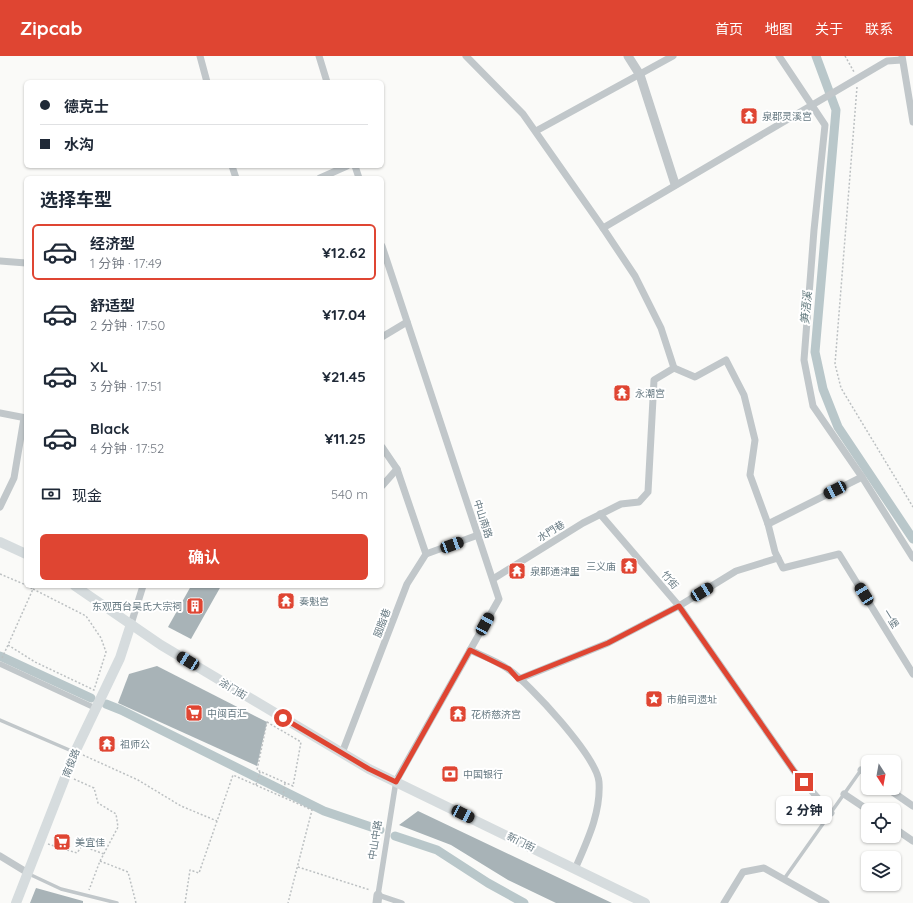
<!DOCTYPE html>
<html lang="zh">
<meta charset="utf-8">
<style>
:root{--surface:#fff;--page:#f2f2f3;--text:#1f2937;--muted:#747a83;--line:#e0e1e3;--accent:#df4532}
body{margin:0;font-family:Quicksand,"Noto Sans SC",sans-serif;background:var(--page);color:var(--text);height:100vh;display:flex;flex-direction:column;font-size:15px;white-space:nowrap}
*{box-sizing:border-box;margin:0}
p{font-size:13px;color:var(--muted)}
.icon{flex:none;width:22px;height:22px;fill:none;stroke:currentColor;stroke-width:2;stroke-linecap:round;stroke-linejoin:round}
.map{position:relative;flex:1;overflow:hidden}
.details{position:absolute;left:24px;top:120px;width:360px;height:412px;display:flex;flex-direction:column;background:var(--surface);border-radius:6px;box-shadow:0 1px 3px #0004}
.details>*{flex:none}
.guide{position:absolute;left:24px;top:24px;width:360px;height:88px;border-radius:6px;box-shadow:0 1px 3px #0004;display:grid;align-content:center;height:88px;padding:0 16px;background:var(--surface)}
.needle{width:26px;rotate:169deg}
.tools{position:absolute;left:861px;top:699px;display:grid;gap:8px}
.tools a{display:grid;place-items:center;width:40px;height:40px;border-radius:6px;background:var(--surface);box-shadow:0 1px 3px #0004;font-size:20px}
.end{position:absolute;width:18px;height:18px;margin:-9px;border:5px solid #df4532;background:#fff;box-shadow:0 0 0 2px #fff}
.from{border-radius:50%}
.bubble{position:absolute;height:28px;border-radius:6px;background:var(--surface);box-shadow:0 1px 3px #0004;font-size:13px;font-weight:700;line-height:28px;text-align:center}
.car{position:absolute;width:12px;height:24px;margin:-12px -6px;border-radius:5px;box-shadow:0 0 3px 1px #0007;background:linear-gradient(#222 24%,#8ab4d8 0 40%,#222 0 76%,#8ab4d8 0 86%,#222 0)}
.guide b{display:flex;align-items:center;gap:14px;height:38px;font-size:15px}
.guide b+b{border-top:1px solid var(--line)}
.guide i{width:10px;height:10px;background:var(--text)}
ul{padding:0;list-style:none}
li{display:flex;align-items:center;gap:12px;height:56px;margin:0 8px 6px;padding:0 8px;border:2px solid transparent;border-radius:6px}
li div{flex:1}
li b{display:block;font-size:15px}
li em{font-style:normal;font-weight:700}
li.current{border-color:var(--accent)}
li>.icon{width:36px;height:36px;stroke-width:1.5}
h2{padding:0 16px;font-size:18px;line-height:48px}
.pay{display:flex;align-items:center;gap:10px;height:44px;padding:0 16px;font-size:15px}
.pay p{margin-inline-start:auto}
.action{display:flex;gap:8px;margin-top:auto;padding:8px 16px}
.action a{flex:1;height:46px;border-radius:6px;background:var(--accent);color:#fff;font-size:16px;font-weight:700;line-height:46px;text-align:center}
header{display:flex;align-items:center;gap:24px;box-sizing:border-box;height:56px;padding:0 20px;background:var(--accent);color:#fff}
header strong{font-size:19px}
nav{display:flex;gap:22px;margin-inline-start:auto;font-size:14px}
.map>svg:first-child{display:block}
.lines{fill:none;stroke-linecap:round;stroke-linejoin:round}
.canal{stroke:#b9c7ca;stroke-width:9}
.building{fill:#a8b3b7}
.path{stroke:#bcc0c2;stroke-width:1.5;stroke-dasharray:2 2;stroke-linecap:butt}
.service{stroke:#c1c7ca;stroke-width:3.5}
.pedestrian{stroke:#c1c7ca;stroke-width:5.5}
.minor{stroke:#c1c7ca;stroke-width:7}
.tertiary{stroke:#c1c7ca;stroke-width:9}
.secondary{stroke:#d6dcde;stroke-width:10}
.route{stroke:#df4532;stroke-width:5}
.labels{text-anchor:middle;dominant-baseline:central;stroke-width:4;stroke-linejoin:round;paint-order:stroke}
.poi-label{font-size:10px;fill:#667982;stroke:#fff;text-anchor:start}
.street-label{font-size:10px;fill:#667982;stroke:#fff}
.water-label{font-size:11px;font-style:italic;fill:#60787c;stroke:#fff}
</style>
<header>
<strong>Zipcab</strong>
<nav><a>首页</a><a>地图</a><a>关于</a><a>联系</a></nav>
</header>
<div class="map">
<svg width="913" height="847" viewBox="0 0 913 847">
<rect width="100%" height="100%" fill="#fafaf8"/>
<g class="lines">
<g class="canal">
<path d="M816,0l20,54 -21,242 8,37 15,38 75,112"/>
<path d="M0,600l91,42"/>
<path d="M106,648l15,6 203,101 56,19"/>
<path d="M395,780l42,14 51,33 36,20"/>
</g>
</g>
<g class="building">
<path d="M191,530h30l-30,53 -23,-12z"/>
<path d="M157,610l110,56 -10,44 -139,-63 11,-29z"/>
<path d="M418,755l194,92h-56l-48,-23 -57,-35 -52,-20z"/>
<path d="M36,832l47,13v2h-53z"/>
</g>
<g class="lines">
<g class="path">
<path d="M845,0l9,16"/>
<path d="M857,31l-22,277 6,24 72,119"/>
<path d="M0,518l26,11"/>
<path d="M27,530l6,3"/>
<path d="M33,533l53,27 15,22 5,14 -12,38 -59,-28 -27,-17z"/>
<path d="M2,602l6,-13"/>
<path d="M267,666l34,20 -8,44 -36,-16z"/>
<path d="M83,699l55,25 43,26 36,15"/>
<path d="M74,723l20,9 4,15 18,11 2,13 -18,34 -11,29"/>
<path d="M256,729l4,-13"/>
<path d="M283,741l2,-14"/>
<path d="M48,788l29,9 5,-7 22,8"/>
<path d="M100,805l28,11 8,31"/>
<path d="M298,811l72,23"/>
<path d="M185,847l5,-33 9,3 34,-98 79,35 -24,93"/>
</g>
<g class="service">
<path d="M0,664l74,32"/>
<path d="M29,818l32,15 56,14"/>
<path d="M784,823l77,-109"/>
</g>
<g class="pedestrian">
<path d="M0,608l95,44"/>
<path d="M396,725l-18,114 24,8"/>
</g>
<g class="minor">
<path d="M200,0l7,26"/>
<path d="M319,0l8,26"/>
<path d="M466,0l57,58 80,114 32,48 26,52 13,40 -20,12 -6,112 -9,10 -18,2 -38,19 -90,56"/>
<path d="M779,0l46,69 -11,105 -10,130 9,46 49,71 51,81"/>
<path d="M902,0l11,66"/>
<path d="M536,75l137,-75"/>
<path d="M232,110l4,12"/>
<path d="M355,110l4,12"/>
<path d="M320,122l27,-12"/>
<path d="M603,172l284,-167 15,-1"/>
<path d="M382,190l117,353 -103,182"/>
<path d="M0,205l26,2"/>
<path d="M382,281l25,-15"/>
<path d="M674,312l21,9 31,-17 18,35 11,45 -5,35 18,49 7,28 8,16 56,-14 74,120"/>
<path d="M0,357l26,5"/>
<path d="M382,391l15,22 29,85"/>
<path d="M382,430l15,-17"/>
<path d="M0,451l14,-29 10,-60"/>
<path d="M600,458l79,92 115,165 37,42"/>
<path d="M768,468l94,-47"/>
<path d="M131,568l12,-38"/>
<path d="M470,594c13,6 27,11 38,19 22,15 89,88 91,113 2,31 -12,59 -24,87"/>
<path d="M519,623l89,-36 71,-37 57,-35 42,-13"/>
<path d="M342,697l65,-169 19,-30 52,-19"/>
<path d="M861,714l7,4"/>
<path d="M887,732l26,18"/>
<path d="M844,738l24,16"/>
<path d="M894,772l19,13"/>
<path d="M0,800l28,17"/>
<path d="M724,847l19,-31 21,-4 62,35"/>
</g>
<g class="tertiary">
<path d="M628,0l12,19 35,109"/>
<path d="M377,847l1,-8"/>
</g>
<g class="secondary">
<path d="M0,486l26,12"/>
<path d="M75,530l86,59 208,124 276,134"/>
<path d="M16,847l59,-151 45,-94 11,-34"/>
</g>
</g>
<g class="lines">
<path class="route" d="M283,662l86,51 27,13 74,-132 39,19 9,10 90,-36 71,-37 115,165 10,11"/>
</g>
<defs>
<g id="temple-square" transform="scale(0.9)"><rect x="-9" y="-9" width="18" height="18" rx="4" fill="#df4532" stroke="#fff"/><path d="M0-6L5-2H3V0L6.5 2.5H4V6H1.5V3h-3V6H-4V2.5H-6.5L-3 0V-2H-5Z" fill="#fff"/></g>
<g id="building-square" transform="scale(0.9)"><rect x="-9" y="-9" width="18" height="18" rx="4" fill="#df4532" stroke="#fff"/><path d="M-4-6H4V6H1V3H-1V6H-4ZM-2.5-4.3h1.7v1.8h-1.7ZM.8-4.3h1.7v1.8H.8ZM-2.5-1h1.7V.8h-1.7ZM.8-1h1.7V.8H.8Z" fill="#fff"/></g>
<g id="sight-square" transform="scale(0.9)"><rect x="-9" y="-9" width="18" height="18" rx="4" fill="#df4532" stroke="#fff"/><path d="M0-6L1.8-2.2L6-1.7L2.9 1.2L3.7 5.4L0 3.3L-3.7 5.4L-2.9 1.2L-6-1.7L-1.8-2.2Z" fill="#fff"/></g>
<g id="supermarket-square" transform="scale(0.9)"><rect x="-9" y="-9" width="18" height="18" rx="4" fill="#df4532" stroke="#fff"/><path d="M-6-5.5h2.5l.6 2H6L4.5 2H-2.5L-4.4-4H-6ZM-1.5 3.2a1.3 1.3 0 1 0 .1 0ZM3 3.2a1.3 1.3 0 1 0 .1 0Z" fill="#fff"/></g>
<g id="bank-square" transform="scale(0.9)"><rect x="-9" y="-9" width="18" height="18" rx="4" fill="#df4532" stroke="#fff"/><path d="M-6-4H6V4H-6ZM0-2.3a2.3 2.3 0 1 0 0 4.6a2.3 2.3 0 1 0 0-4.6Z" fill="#fff"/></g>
</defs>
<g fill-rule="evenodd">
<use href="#temple-square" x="749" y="60"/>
<use href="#temple-square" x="622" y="337"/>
<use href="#temple-square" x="629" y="510"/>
<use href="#temple-square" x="517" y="515"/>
<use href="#temple-square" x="286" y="545"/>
<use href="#building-square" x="195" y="550"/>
<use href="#sight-square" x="654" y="643"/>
<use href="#supermarket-square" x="194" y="657"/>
<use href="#temple-square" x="458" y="658"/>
<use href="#temple-square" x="107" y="688"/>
<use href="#bank-square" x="450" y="718"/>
<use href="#supermarket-square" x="62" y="786"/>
</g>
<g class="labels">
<g class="poi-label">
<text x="762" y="60">泉郡灵溪宫</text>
<text x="635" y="337">永潮宫</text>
<text x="616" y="510" text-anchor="end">三义庙</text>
<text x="530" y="515">泉郡通津里</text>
<text x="299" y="545">奏魁宫</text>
<text x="182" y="550" text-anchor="end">东观西台吴氏大宗祠</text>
<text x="667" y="643">市舶司遗址</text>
<text x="207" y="657">中闽百汇</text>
<text x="471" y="658">花桥慈济宫</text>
<text x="120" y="688">祖师公</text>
<text x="463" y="718">中国银行</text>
<text x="75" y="786">美宜佳</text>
</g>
<g class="street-label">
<text transform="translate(483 463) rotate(72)">中山南路</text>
<text transform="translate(551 475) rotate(-31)">水門巷</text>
<text transform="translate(670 524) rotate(49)">竹街</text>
<text transform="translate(891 563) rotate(58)">一堡</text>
<text transform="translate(382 567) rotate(-69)">胭脂巷</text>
<text transform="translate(233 633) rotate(31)">涂门街</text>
<text transform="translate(71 707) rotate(-68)">南俊路</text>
<text transform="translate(375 784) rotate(-81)">中山中路</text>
<text transform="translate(521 786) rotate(26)">新门街</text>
</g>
<g class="water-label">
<text transform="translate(806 252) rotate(-85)">笋浯溪</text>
</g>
</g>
</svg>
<div class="tools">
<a><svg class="needle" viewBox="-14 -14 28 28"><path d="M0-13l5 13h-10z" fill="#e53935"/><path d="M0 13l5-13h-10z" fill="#747a83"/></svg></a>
<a><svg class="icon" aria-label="locate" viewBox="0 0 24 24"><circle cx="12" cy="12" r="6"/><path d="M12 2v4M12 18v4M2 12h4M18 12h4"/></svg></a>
<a><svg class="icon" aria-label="layers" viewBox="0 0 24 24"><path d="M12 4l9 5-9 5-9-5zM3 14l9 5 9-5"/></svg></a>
</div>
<i class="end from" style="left:283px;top:662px"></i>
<i class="end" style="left:804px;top:726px"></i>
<div class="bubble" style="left:776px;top:740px;width:56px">2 分钟</div>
<i class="car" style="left:835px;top:434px;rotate:243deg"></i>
<i class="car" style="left:452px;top:489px;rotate:70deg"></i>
<i class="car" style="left:702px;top:536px;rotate:59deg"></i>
<i class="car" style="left:864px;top:538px;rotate:328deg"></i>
<i class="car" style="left:485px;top:568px;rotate:29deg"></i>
<i class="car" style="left:188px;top:605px;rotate:301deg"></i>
<i class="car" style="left:463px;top:758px;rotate:116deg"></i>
<div class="guide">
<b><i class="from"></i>德克士</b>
<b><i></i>水沟</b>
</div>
<section class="details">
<h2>选择车型</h2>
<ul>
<li class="current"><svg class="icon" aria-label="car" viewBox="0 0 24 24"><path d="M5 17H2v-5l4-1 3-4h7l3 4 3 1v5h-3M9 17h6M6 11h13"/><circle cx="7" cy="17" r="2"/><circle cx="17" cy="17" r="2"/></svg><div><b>经济型</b><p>1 分钟 · 17:49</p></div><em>¥12.62</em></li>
<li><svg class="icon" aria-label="car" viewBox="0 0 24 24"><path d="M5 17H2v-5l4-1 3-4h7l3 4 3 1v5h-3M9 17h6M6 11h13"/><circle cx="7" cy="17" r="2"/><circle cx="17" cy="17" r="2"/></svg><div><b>舒适型</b><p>2 分钟 · 17:50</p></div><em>¥17.04</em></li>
<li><svg class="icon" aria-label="car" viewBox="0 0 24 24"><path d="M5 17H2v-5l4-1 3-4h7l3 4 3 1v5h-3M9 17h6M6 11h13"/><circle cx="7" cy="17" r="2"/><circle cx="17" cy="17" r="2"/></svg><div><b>XL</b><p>3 分钟 · 17:51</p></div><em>¥21.45</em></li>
<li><svg class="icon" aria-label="car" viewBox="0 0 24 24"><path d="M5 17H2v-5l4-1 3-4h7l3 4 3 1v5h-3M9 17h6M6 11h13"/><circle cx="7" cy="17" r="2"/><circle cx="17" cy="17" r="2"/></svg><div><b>Black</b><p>4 分钟 · 17:52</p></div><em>¥11.25</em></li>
</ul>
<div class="pay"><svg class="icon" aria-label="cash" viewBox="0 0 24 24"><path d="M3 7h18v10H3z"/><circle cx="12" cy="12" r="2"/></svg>现金<p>540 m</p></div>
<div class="action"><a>确认</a></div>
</section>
</div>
